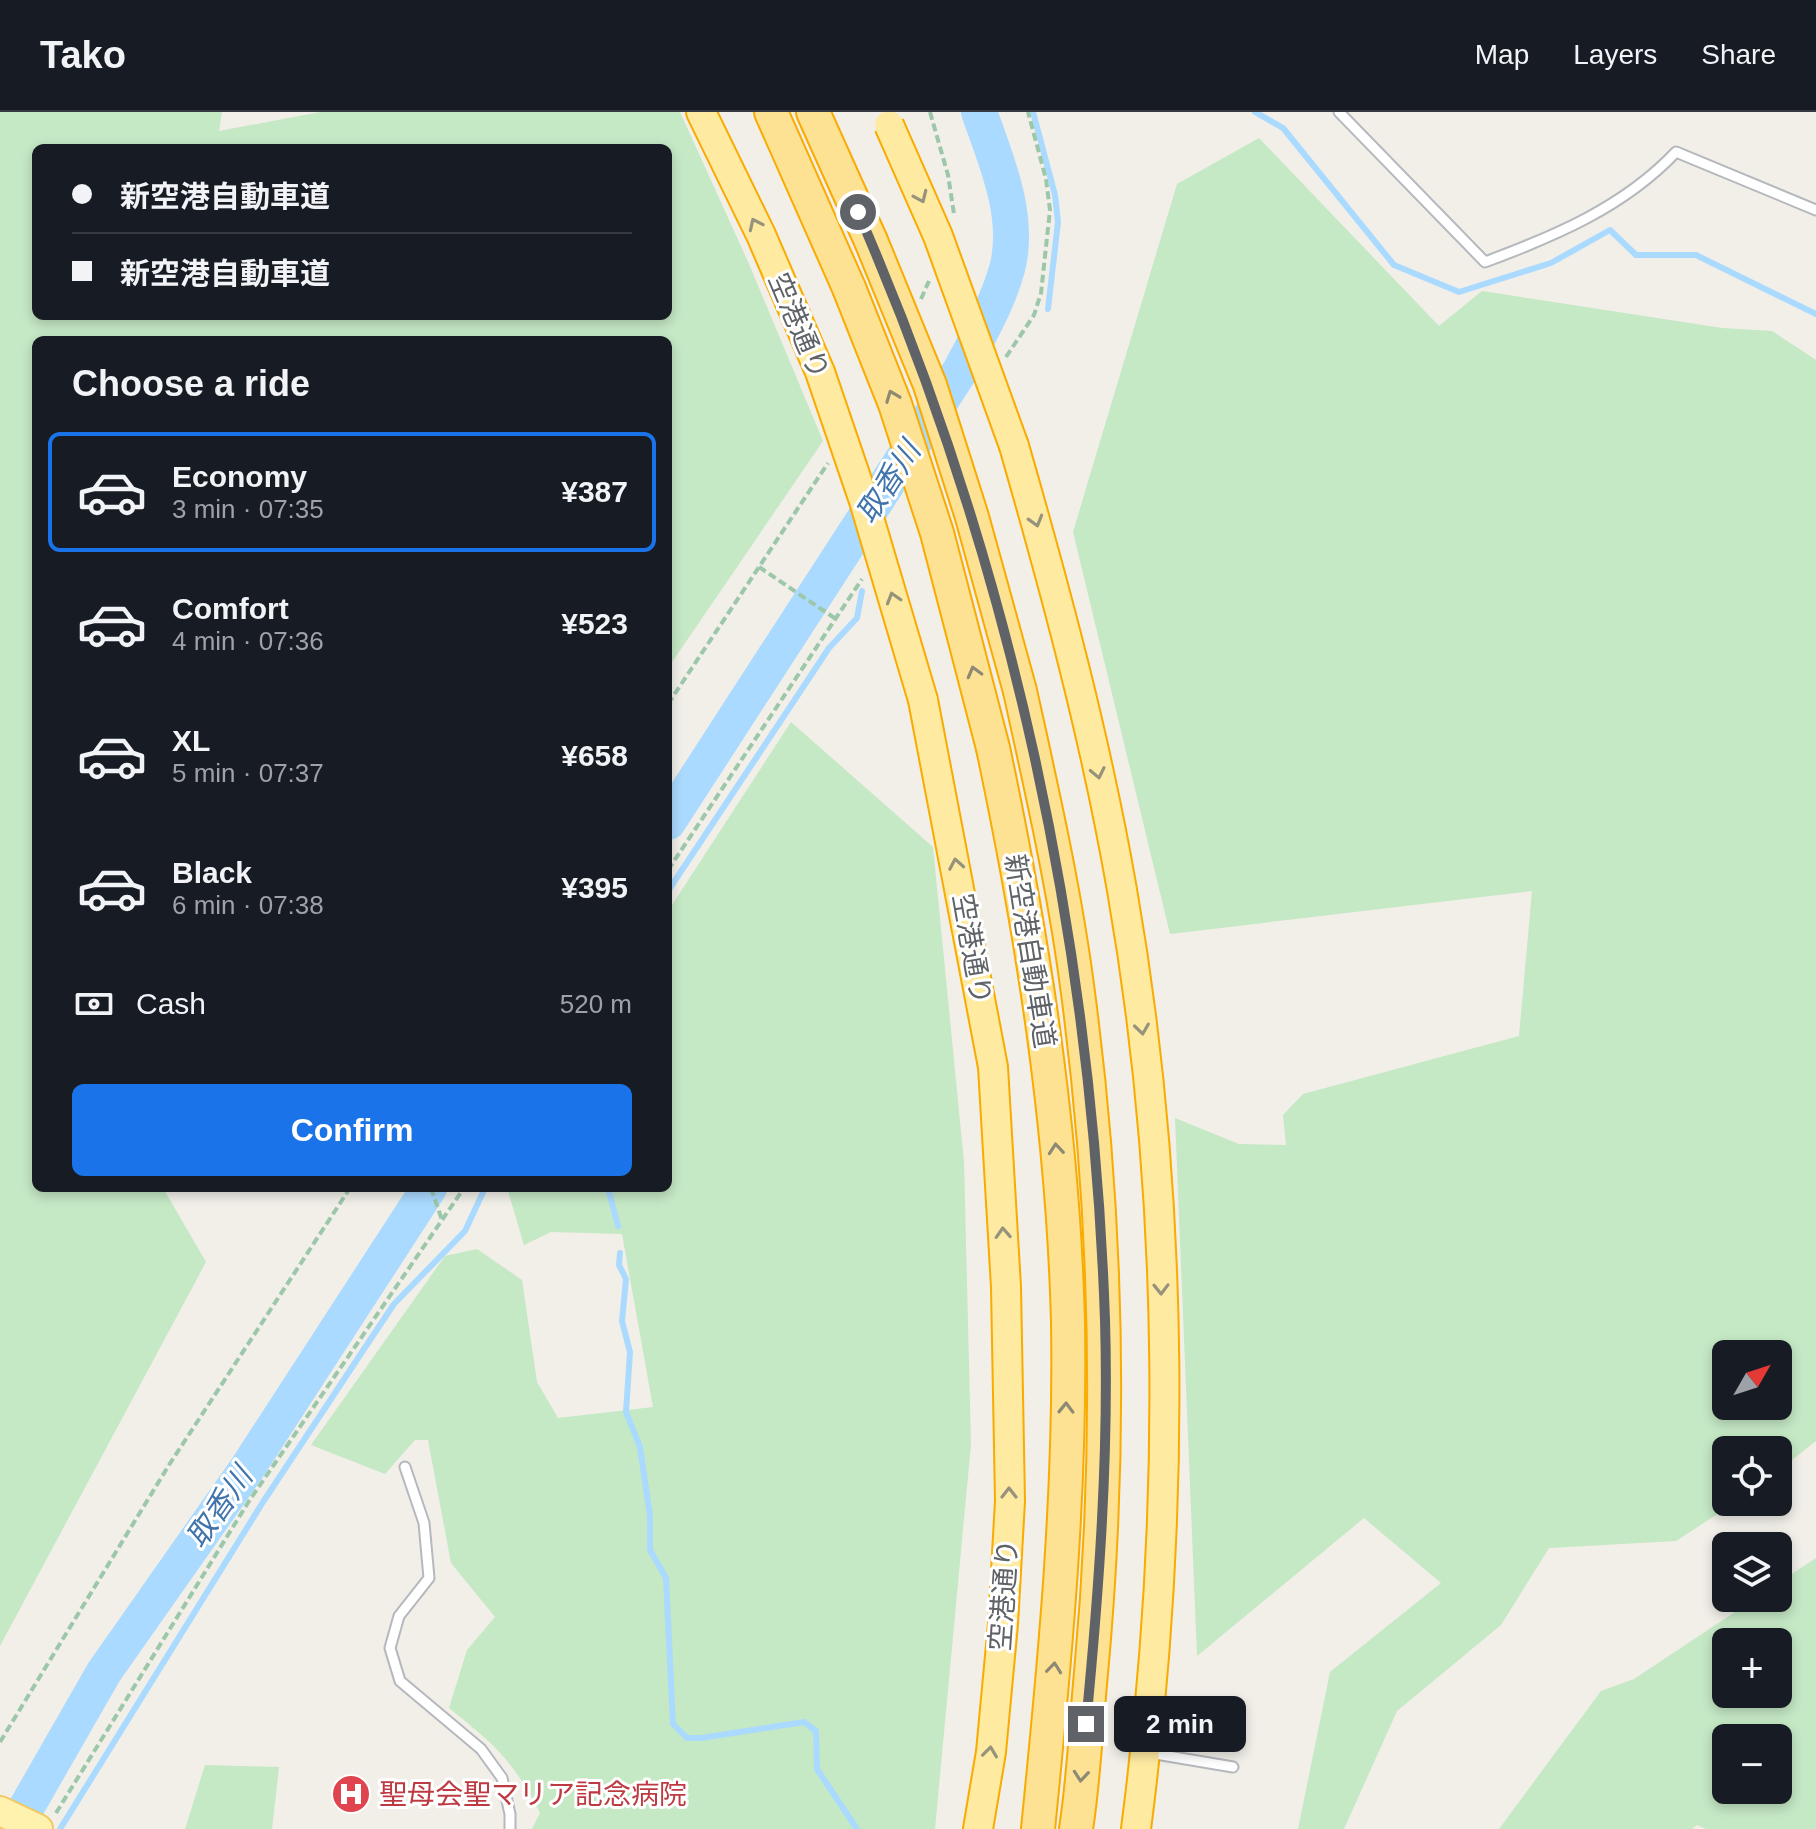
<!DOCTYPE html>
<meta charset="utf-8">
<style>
:root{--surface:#171b24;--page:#20242c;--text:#f1f3f6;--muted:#9ea1a6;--line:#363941;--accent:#1a73e8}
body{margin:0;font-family:Helvetica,"Noto Sans JP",sans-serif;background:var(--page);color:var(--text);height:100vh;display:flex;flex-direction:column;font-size:30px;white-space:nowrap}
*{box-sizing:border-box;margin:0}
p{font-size:26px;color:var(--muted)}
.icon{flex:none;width:44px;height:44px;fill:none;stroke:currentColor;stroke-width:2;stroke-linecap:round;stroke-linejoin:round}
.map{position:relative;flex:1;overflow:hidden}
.drawer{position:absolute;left:32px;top:224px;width:640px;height:856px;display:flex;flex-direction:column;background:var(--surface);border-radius:12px;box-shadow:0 4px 12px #0003}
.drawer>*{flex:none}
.guide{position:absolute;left:32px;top:32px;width:640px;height:176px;border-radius:12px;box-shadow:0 4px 12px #0003;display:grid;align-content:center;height:176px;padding:0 40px;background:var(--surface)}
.needle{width:52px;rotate:51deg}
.controls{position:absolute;left:1712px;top:1228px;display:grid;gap:16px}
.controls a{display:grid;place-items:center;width:80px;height:80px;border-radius:12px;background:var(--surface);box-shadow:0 4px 12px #0003;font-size:40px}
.end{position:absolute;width:36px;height:36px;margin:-18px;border:10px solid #5f6368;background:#fff;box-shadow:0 0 0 4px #fff}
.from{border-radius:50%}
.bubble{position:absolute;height:56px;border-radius:12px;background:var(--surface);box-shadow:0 4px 12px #0003;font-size:26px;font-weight:600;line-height:56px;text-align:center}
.guide b{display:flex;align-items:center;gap:28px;height:76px;font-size:30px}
.guide b+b{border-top:2px solid var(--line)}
.guide i{width:20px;height:20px;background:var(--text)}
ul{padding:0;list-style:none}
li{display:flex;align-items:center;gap:24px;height:120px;margin:0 16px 12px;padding:0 24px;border:4px solid transparent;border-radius:12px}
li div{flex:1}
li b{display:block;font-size:30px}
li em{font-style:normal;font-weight:600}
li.current{border-color:var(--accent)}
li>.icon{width:72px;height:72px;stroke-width:1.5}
h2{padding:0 40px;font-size:36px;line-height:96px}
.pay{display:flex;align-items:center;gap:20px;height:88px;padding:0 40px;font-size:30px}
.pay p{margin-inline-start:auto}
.cta{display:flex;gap:16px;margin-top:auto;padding:16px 40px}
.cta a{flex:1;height:92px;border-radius:12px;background:var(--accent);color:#fff;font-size:32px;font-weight:600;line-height:92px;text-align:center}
header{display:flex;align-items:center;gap:48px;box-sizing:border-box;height:112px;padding:0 40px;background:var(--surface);border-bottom:2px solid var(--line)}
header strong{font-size:38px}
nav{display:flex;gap:44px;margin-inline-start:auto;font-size:28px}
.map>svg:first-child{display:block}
.green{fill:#c5e8c5;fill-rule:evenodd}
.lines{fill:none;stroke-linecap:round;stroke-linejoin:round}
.stream{stroke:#aadaff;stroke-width:6}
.river{stroke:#aadaff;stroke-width:36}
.service-casing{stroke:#b5b8bc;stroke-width:13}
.primary-casing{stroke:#f2c960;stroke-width:32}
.trunk-casing{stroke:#f9ab00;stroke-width:32}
.motorway-casing{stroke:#f9ab00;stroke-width:36}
.path{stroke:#9cc7a9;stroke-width:4;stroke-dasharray:8 4;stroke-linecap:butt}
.service{stroke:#fff;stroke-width:9}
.primary{stroke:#fff2af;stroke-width:28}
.trunk{stroke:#feeaa1;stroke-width:28}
.motorway{stroke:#fde293;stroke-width:32}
.trunk-bridge-casing{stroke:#f9ab00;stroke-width:32;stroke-linecap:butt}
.motorway-bridge-casing{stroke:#f9ab00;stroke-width:36;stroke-linecap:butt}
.trunk-bridge{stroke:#feeaa1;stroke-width:28}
.motorway-bridge{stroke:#fde293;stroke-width:32}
.oneway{stroke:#97927c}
.oneway2{stroke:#8e8975}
.route{stroke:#5f6368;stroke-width:10}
.labels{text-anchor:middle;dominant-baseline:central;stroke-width:6;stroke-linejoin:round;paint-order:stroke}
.street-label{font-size:28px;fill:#5f6368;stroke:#fff}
.health-label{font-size:28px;fill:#be3a42;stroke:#fff;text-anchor:start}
.water-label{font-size:30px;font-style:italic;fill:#4174aa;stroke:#fff}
</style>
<header>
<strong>Tako</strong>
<nav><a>Map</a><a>Layers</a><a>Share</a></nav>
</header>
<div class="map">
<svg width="1816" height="1717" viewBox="0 0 1816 1717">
<rect width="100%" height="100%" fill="#f1efe8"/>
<g class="green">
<path d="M0,0h222l-3,19 101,-19h360l69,152 74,177 -155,227v-328h-632v848h127l43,74 -206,384zM36,36h632v168h-632z"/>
<path d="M1259,26l180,188 43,-35 240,37 50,3 44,29v1081l-38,30v-21h-52v52h10l-60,39 -127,7 -48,77 -104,86 -53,118h-46l32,-157 111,-89 -77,-65 -167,138 -22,-538 64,26 47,1 -3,-30 20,-21 216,-58 13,-145 -362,43 -97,-402 104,-348zM1726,1242h52v52h-52z"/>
<path d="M791,610l142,125 31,315 7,282 -36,385h-403l8,-16c-28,-54 -44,-67 -91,-105l18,-58 28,-33 -44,-54 -23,-123h-13l-30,34 -74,-29 134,-189 32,-7 45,31 15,102 21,36 95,-11 -31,-173 -71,-2 -27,13 -17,-57h161v-277z"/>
<path d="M1816,1446v271h-110l-9,-4 -5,4h-193l102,-138 33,-12 122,-81h22v-15zM1778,1530v52h-52v-52zM1778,1626v52h-52v-52z"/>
<path d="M205,1653l74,2 -7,62h-87z"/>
</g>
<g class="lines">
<g class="stream">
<path d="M1033,0l22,83 3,27 -10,87"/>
<path d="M1255,0l28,16 111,137 65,27 92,-29 59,-33 26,25h60l120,59"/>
<path d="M668,779l161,-243 28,-30 5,-27"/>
<path d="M608,1076l10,38"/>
<path d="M620,1141l-1,12 7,14 -4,42 8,31 -4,60 14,35 10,69v34l16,28 7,146 14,14h14l103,-16 12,9 1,38 40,60"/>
<path d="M60,1717l203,-327 105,-159 26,-39 71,-73 20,-43"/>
</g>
<g class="river">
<path d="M668,710l292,-451c17,-33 37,-66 47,-102 14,-52 -11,-109 -28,-157"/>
<path d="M14,1717l90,-157 144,-205 181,-279"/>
</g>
<g class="service-casing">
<g id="service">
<path d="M1339,0l146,150c70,-26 139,-55 191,-110l140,58"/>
<path d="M405,1355l19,56 5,55 -30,38 -9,32 10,33 81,68 21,29 8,36v15"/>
<path d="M1150,1641l83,14"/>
</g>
</g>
<g class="primary-casing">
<path id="primary" d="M0,1699l38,18"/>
</g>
<g class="trunk-casing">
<g id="trunk">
<path d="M701,0l60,123 59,137"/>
<path d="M1014,334c42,146 82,294 108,444 54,308 54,630 14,939"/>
<path d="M923,588l70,367 13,220 4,214 -7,123 -12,128 -13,77"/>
</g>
</g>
<g class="motorway-casing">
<g id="motorway">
<path d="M771,0l78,176"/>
<path d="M813,0l58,129"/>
<path d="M1020,579c22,100 45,200 58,302 30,226 34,453 13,680 -5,52 -7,105 -15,156"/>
<path d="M993,636c40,189 70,381 75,574 3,169 -13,339 -30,507"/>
</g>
</g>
<g class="path">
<path d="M930,0l18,63 6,39"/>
<path d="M921,187l8,-18"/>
<path d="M1006,245l28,-42 7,-22 9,-83 -4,-31 -18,-67"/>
<path d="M759,455l77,52"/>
<path d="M668,592l160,-241"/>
<path d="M668,758l194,-291"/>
<path d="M431,1076l11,32"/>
<path d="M0,1630l169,-277 181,-277"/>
<path d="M56,1701l193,-312 215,-313"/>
</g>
<use href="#service" class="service"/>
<use href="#primary" class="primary"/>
<use href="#trunk" class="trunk"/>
<use href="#motorway" class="motorway"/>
<g class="trunk-bridge-casing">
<g id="trunk-bridge">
<path d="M889,13l49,111 76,210"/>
<path d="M820,260l44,129 59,199"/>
</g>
</g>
<g class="motorway-bridge-casing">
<g id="motorway-bridge">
<path d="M871,129l59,144 42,132 48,174"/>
<path d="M849,176l46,116 42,129 56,215"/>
</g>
</g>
<use href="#trunk-bridge" class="trunk-bridge"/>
<use href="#motorway-bridge" class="motorway-bridge"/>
</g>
<defs><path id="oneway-chevron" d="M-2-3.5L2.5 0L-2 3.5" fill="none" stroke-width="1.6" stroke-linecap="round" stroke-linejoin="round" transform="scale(2)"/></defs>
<g class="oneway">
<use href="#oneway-chevron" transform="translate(921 85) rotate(66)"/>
<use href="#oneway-chevron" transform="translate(755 112) rotate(-115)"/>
<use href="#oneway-chevron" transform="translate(1036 409) rotate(74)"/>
<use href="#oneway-chevron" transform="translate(893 486) rotate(-107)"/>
<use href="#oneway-chevron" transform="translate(1098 661) rotate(78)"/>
<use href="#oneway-chevron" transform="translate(956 752) rotate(-100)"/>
<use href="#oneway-chevron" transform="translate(1142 917) rotate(82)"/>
<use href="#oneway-chevron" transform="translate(1003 1121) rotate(-93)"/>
<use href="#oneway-chevron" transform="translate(1161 1177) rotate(89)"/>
<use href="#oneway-chevron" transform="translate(1009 1381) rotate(-90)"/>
<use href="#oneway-chevron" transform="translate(990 1640) rotate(-83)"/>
</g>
<g class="oneway2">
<use href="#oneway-chevron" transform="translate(892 284) rotate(-111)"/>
<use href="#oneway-chevron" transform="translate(974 560) rotate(-105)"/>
<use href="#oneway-chevron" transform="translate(1056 1037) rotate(-95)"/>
<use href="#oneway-chevron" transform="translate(1066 1296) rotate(-89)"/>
<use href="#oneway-chevron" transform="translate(1054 1556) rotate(-84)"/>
<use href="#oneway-chevron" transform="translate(1081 1664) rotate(95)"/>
</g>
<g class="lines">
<path class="route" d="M858,100c153,350 234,727 247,1108 4,135 -6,270 -19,404"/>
</g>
<defs>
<g id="hospital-disc" transform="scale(2)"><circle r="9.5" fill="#e0444e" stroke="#fff"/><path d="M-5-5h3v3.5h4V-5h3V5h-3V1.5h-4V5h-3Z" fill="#fff"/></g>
</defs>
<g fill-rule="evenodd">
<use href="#hospital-disc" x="351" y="1682"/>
</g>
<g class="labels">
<g class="street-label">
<text transform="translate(799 214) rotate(67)">空港通り</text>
<text transform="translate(972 837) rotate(80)">空港通り</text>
<text transform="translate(1030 839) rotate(81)">新空港自動車道</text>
<text transform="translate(1004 1483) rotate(-86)">空港通り</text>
</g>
<g class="health-label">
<text x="379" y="1682">聖母会聖マリア記念病院</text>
</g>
<g class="water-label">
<text transform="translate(888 370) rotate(-57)">取香川</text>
<text transform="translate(219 1395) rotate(-55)">取香川</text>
</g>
</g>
</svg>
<div class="controls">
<a><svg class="needle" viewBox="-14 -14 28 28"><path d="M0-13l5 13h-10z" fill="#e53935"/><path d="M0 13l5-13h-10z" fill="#9ea1a6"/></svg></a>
<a><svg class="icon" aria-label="locate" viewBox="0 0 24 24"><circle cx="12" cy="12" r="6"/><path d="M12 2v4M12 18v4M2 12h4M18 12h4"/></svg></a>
<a><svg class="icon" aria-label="layers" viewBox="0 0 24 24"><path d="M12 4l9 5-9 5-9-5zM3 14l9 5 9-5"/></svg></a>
<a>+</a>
<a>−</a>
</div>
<i class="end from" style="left:858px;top:100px"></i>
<i class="end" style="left:1086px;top:1612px"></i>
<div class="bubble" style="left:1114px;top:1584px;width:132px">2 min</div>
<div class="guide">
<b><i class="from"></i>新空港自動車道</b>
<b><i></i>新空港自動車道</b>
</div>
<section class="drawer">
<h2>Choose a ride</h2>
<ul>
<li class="current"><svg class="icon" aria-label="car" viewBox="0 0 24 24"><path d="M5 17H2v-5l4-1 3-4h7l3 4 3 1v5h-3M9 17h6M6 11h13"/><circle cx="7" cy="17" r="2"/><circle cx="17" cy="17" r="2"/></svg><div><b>Economy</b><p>3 min · 07:35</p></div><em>¥387</em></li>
<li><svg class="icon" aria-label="car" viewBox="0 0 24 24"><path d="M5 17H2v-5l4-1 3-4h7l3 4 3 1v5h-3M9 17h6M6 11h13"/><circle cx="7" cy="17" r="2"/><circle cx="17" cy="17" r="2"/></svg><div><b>Comfort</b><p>4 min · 07:36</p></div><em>¥523</em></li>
<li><svg class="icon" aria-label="car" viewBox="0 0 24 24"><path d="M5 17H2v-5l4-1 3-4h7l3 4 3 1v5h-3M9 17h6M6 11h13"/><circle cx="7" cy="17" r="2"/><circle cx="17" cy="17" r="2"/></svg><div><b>XL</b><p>5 min · 07:37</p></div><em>¥658</em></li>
<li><svg class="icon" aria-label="car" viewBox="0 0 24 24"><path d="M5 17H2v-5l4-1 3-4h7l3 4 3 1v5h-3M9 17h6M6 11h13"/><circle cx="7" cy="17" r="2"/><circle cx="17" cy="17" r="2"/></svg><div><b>Black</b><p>6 min · 07:38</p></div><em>¥395</em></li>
</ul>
<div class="pay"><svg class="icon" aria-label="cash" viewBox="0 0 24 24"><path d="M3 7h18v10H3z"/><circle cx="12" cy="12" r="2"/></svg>Cash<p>520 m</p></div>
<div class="cta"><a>Confirm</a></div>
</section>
</div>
